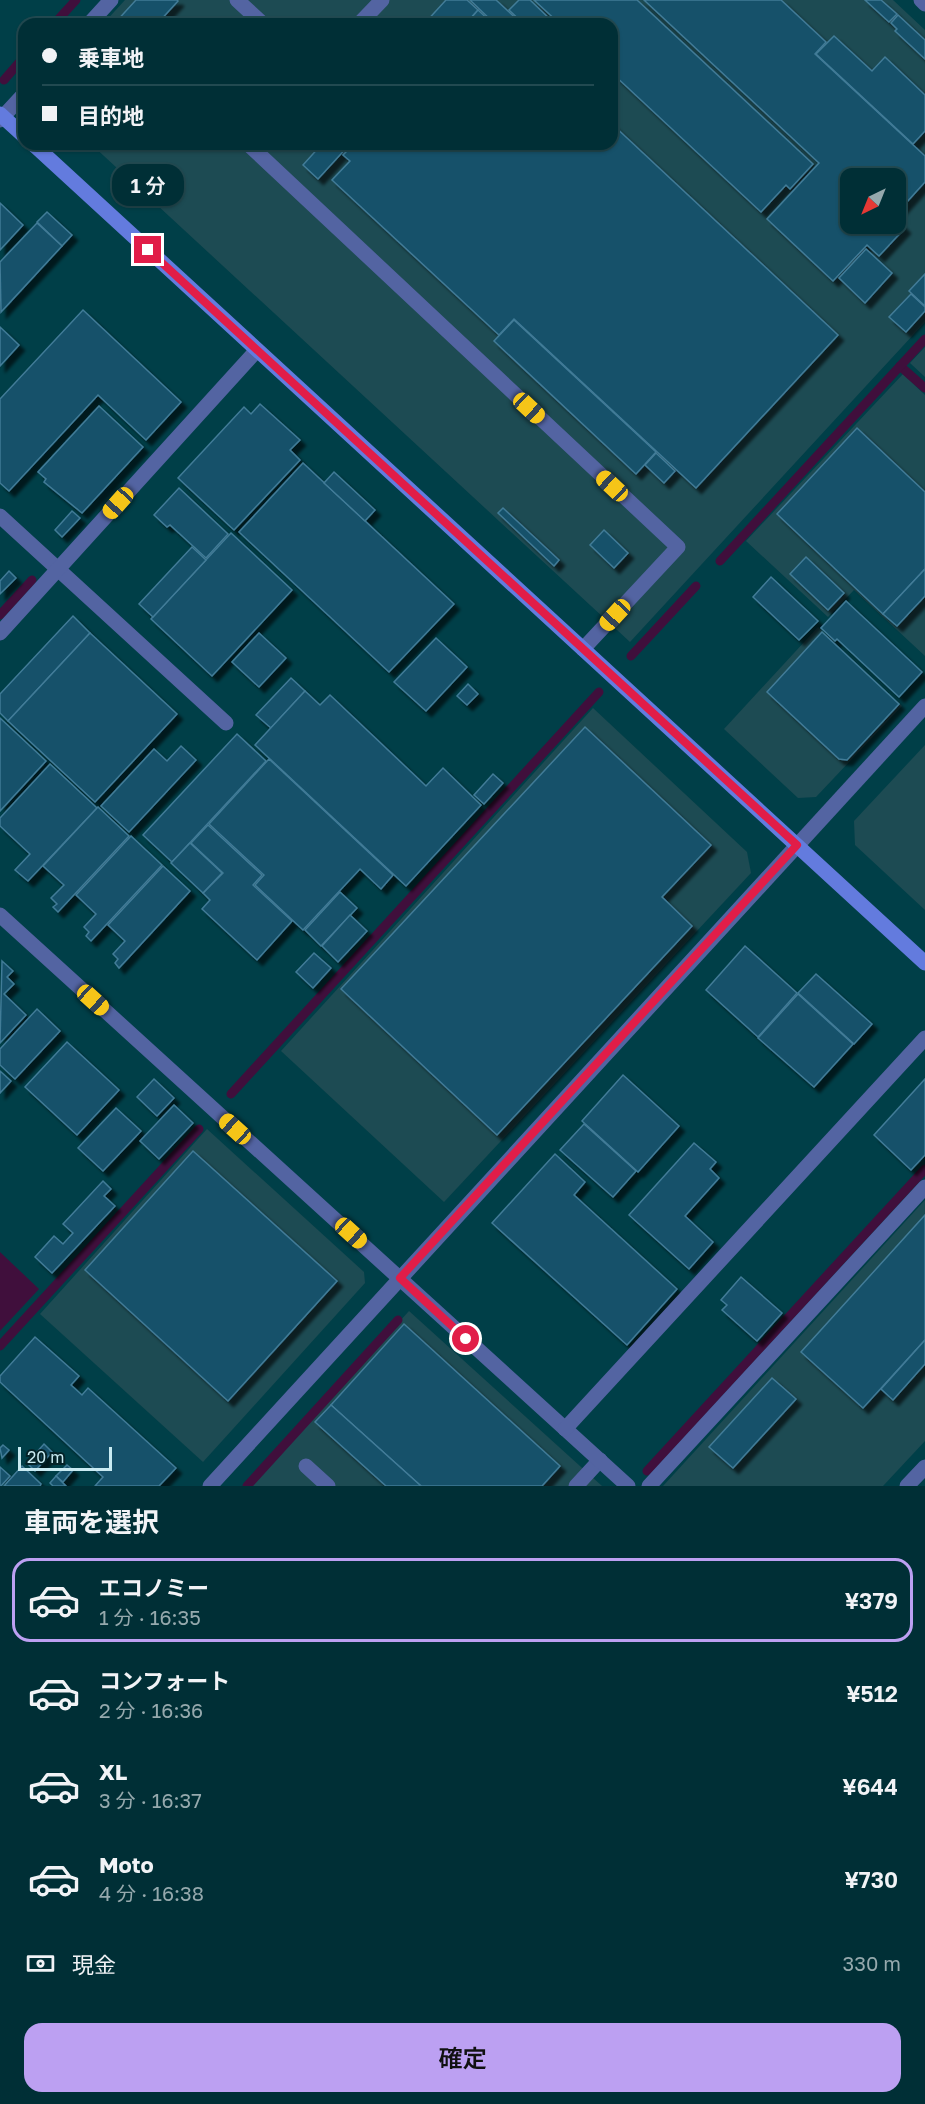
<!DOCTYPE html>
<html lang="ja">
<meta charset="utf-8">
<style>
:root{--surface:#002f36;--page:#0a373e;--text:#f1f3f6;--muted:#95a9ad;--line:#224a51;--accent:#bca0f2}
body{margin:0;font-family:"Golos Text","Noto Sans JP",sans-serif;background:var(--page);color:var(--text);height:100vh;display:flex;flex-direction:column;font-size:22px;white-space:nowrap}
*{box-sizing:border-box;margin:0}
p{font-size:20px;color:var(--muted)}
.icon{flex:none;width:33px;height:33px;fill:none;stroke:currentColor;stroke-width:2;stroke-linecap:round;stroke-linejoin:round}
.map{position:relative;height:1486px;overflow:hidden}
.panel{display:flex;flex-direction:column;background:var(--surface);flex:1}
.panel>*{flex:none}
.top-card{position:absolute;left:18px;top:18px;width:600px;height:132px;border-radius:18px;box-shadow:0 2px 4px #0004,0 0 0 2px var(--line);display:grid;align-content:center;height:132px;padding:0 24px;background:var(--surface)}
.needle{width:39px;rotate:223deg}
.fabs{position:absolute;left:840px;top:168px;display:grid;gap:12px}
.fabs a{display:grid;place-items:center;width:66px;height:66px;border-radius:12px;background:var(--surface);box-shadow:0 2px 4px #0004,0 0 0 2px var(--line);font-size:30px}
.scale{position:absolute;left:18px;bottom:15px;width:94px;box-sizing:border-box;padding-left:6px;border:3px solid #c9ebf2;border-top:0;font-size:16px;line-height:21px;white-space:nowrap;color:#c9ebf2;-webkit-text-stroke:4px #042328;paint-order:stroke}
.end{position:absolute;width:27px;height:27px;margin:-14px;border:8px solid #e11d48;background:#fff;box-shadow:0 0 0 3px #fff}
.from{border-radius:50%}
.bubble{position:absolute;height:42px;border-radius:18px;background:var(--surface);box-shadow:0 2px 4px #0004,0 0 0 2px var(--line);font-size:20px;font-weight:600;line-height:42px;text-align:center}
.car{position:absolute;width:18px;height:36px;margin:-18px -9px;border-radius:8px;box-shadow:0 0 4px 2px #0007;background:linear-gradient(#f5c518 24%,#345 0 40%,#f5c518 0 76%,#345 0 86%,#f5c518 0)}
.top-card b{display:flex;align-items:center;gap:21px;height:57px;font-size:22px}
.top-card b+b{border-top:2px solid var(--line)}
.top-card i{width:15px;height:15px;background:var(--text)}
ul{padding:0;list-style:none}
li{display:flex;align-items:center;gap:18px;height:84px;margin:0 12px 9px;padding:0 12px;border:3px solid transparent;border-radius:18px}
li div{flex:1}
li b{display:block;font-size:22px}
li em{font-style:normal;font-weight:600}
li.selected{border-color:var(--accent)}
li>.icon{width:54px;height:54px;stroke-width:1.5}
h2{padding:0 24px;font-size:27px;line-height:72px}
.pay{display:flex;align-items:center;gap:15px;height:66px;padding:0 24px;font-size:22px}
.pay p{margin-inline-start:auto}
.cta{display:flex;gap:12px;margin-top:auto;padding:12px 24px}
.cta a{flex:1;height:69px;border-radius:18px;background:var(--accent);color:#111;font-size:24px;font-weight:600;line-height:69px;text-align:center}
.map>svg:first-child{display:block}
.built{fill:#1d4b53;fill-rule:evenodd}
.water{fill:#400f3c}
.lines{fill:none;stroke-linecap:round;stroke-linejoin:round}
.stream{stroke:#400f3c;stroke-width:9}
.building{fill:#13516b;stroke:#427b97;stroke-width:1.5;filter:url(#shadow)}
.lane{stroke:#5364a2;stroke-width:15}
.street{stroke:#5364a2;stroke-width:15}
.secondary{stroke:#637bde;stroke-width:15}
.route{stroke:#e11d48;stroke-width:8}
</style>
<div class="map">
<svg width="925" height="1486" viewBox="0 0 925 1486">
<defs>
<filter id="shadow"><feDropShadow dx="5.5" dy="5.5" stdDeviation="1.5" flood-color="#0009"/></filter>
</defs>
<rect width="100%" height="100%" fill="#003f48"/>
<g class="built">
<path d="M125,0h768l32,30v292l-295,320 -539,-498h521v-120h-509zM850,178h46v46h-46z"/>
<path d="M925,347v30l-15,-14z"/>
<path d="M903,374l22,21v261l-71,-66 -26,27 -82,-76z"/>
<path d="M818,627l84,79 -86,91 -18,1 -74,-69z"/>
<path d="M593,708l154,144 4,21 -307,329 -163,-151z"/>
<path d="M925,745v165l-70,-65 -1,-24z"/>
<path d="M207,1129l157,143 1,11 -162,179 -163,-148z"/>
<path d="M925,1200v241l-42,45h-220z"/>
<path d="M409,1311l193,175h-351z"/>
</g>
<path class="water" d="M0,1252l39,37 -39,42z"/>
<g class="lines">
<g class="stream">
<path d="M54,24l22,-24"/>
<path d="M4,80l20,-23"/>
<path d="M900,366l25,22"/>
<path d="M720,561l205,-222"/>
<path d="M0,615l32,-35"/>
<path d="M631,656l65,-70"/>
<path d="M231,1094l368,-402"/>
<path d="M0,1346l199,-217"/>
<path d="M647,1471l278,-302"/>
<path d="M247,1486l151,-166"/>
</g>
</g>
<g class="building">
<path d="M136,0h41l1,1 -21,23h-43z"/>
<path d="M446,0h21l11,10 -13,14h-41z"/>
<path d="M470,0h26l26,24h-27z"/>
<path d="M519,0h11l25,24h-31l-15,-14z"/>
<path d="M534,0h103l176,164 -23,25 -4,-4 -25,27 -149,-139v-49h-52z"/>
<path d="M644,0h137l45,42 -11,12 110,102v26l-29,32v-36h-46v46h46v-5l9,9 -26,28 -12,-11 -34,36 -66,-62 52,-56z"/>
<path d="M865,0h16l16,14 -8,8z"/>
<path d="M478,10l15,14h-27z"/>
<path d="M898,15l27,25v19l-30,-28 2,-2 -6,-6z"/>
<path d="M834,36l38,35 13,-14 40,38v36l-12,13 -97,-90z"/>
<path d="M612,124l226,211 -142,153 -182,-169 -15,16 -167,-155 18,-19 -7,-6 11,-11h258z"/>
<path d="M322,144h28l-32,35 -15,-14z"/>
<path d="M0,203l23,22 -23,25z"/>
<path d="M47,212l25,23 -10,11 -25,-24z"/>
<path d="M37,223l25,23 -61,66 -1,-50z"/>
<path d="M866,249l26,24 -27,30 -26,-25z"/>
<path d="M925,274v32l-16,-15z"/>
<path d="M911,294l14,13v4l-19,21 -17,-15z"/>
<path d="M83,310l98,92 -35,38 -48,-45 -89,96 -9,-8v-84z"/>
<path d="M514,320l142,132 -20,22 -142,-133z"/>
<path d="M0,327l19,18 -19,21z"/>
<path d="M260,404l40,36 -10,10 10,10 -66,70 -56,-52 66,-71 7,7z"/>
<path d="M99,406l44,41 -61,66 -38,-31 2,-3 -8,-7z"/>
<path d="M857,428l68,64v77l-42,45 -106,-100z"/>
<path d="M656,453l19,18 -11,12 -19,-18z"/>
<path d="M303,463l151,141 -65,68 -150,-140z"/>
<path d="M334,472l41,38 -10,11 -41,-38z"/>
<path d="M179,488l49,46 -22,24 -36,-33 -3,2 -13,-12z"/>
<path d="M503,508l56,52 -5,6 -56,-53z"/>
<path d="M72,511l8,7 -18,19 -7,-7z"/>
<path d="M604,530l24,23 -14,15 -24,-23z"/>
<path d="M231,533l61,57 -80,86 -61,-57z"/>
<path d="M192,547l14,13 -53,57 -14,-13z"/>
<path d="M806,557l38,36 -16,17 -38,-36z"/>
<path d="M925,569v27l-28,30 -14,-12z"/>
<path d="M9,571l7,7 -16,16v-13z"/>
<path d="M771,577l47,44 -19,19 -46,-43z"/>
<path d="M846,601l76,71 -23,25 -62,-58 -2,2 -14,-13z"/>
<path d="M73,616l17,17 -82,88 -8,-8v-19z"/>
<path d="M822,632l77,72 -52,56 -8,-1 -72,-67z"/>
<path d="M90,633l87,81 -82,88 -87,-81z"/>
<path d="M259,633l27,25 -27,29 -27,-25z"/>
<path d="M436,638l31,29 -41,44 -32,-29z"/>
<path d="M291,678l14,13 -34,37 -15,-13z"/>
<path d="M468,684l10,10 -11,11 -10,-9z"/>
<path d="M305,691l15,14 10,-10 96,91 17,-18 38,37 -75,81 -151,-141z"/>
<path d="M0,718l46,43 -46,50z"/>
<path d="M585,727l126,118 -49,52 30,29 -195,209 -156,-146z"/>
<path d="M237,734l29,27 -94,101 -29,-27z"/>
<path d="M181,746l15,14 -67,72 -28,-26 53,-57 13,12z"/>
<path d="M269,759l124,116 -12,14 -21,-20 -57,61 -48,-45 9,-10 -55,-51z"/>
<path d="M50,764l47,44 -69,73 -13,-11 15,-16 -30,-28v-8z"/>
<path d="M493,774l10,9 -19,21 -10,-9z"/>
<path d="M98,807l31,29 -71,76 -5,-5 4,-3 -6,-6 13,-13 -21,-19z"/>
<path d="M208,825l54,50 -9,10 39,36 -35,39 -55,-51 8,-9 -7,-7 20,-20 -32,-30z"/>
<path d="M131,836l31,29 -71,76 -5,-5 3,-4 -5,-5 12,-13 -20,-19z"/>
<path d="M190,843l32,30 -19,20 -32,-30z"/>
<path d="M163,866l27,25 -71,77 -4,-5 3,-4 -5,-5 12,-13 -17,-16z"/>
<path d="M340,892l17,16 -36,38 -16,-16z"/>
<path d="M350,915l17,16 -29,31 -16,-16z"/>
<path d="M745,946l52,47 -39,44 -52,-47z"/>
<path d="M314,953l17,15 -18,20 -17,-16z"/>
<path d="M2,961l11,10 -6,6 7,7 -10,10 22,21 -26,28z"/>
<path d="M816,974l56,50 -18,20 -56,-51z"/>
<path d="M798,994l55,50 -39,43 -56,-49z"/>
<path d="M37,1009l23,22 -45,48 -15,-14v-16z"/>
<path d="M67,1042l52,48 -42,45 -52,-48z"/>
<path d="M0,1071l11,10 -11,12z"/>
<path d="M623,1075l56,51 -41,46 -56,-51z"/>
<path d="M154,1079l20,19 -17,18 -20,-19z"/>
<path d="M925,1079v76l-14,15 -37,-35z"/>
<path d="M174,1105l19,18 -34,36 -19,-18z"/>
<path d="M116,1108l25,23 -38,40 -25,-23z"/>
<path d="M584,1124l52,47 -23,26 -53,-47z"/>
<path d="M694,1143l22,19 -6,7 9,9 -34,38 28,26 -24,27 -60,-54z"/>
<path d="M193,1151l144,130 -109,120 -143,-131z"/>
<path d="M555,1154l30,28 -11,13 103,94 -50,56 -135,-122z"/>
<path d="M103,1181l8,8 -7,7 11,10 -63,67 -17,-16 19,-21 9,8 10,-11 -10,-9z"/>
<path d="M925,1215v125l-62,68 -62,-56z"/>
<path d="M741,1277l41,36 -25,28 -35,-31 5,-5 -6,-5z"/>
<path d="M404,1324l156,142 -18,20h-121l-90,-81z"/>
<path d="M35,1337l44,39 -8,9 11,10 6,-7 88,80 -17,18h-64l8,-9 -103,-95v-6z"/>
<path d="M925,1340v24l-32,36 -12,-11z"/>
<path d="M772,1378l24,21 -63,69 -24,-21z"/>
<path d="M331,1405l90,81h-35l-71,-64z"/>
<path d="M44,1444l8,8 -17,19 -8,-8z"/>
<path d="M3,1445l6,5 -7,8 -2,-10z"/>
<path d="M67,1465l6,5 -10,12 -7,-6z"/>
<path d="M22,1466l19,18 -1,2h-36z"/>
<path d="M0,1467l10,9 -9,10h-1z"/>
<path d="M56,1476l10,10h-13l-3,-3z"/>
</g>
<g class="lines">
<g class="lane">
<path d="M237,0l26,24"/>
<path d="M359,24l23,-24"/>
<path d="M248,144l430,403 -95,102"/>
<path d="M306,1466l22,20"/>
<path d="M576,1486l24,-26"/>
</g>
<g class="street">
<path d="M921,0l4,4"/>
<path d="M89,24l22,-24"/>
<path d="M0,120l24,-26"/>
<path d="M0,516l226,207"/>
<path d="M0,633l257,-283"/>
<path d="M0,915l628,571"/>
<path d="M565,1429l360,-391"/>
<path d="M210,1486l715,-780"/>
<path d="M649,1486l276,-299"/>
<path d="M907,1486l18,-19"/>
</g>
<g class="secondary">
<path d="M0,114l24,22"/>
<path d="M33,144l892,819"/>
</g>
</g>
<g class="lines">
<path class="route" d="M148,250l649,595 -397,433 66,61"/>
</g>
</svg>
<div class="fabs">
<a><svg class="needle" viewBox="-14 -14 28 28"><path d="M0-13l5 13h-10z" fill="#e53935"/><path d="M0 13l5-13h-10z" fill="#95a9ad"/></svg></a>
</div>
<div class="scale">20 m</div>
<i class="end from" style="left:466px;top:1339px"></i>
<i class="end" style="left:148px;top:250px"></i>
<div class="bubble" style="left:112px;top:164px;width:72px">1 分</div>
<i class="car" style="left:529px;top:408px;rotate:133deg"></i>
<i class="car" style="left:612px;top:486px;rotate:313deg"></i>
<i class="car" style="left:118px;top:503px;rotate:222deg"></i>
<i class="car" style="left:615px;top:615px;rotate:223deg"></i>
<i class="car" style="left:93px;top:1000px;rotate:132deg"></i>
<i class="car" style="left:235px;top:1129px;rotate:312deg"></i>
<i class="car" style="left:351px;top:1233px;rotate:132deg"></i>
<div class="top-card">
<b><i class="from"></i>乗車地</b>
<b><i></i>目的地</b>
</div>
</div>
<section class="panel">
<h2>車両を選択</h2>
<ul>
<li class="selected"><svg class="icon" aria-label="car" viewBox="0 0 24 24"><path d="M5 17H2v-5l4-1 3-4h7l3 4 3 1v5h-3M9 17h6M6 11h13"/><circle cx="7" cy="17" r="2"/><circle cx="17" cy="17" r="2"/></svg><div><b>エコノミー</b><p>1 分 · 16:35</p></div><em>¥379</em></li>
<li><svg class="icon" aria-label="car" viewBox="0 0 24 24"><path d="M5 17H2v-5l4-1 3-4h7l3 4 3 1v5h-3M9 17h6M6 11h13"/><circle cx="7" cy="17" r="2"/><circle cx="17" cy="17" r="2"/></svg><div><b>コンフォート</b><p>2 分 · 16:36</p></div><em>¥512</em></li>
<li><svg class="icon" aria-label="car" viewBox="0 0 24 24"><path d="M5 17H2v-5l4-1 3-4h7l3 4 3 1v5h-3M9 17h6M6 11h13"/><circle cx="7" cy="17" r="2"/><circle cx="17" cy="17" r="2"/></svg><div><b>XL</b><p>3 分 · 16:37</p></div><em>¥644</em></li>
<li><svg class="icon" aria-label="car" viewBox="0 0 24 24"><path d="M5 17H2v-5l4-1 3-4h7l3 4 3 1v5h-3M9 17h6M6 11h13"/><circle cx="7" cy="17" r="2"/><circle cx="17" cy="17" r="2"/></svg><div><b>Moto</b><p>4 分 · 16:38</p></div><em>¥730</em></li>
</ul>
<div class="pay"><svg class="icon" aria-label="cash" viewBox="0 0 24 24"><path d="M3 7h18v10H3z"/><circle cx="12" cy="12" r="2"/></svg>現金<p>330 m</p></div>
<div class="cta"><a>確定</a></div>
</section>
